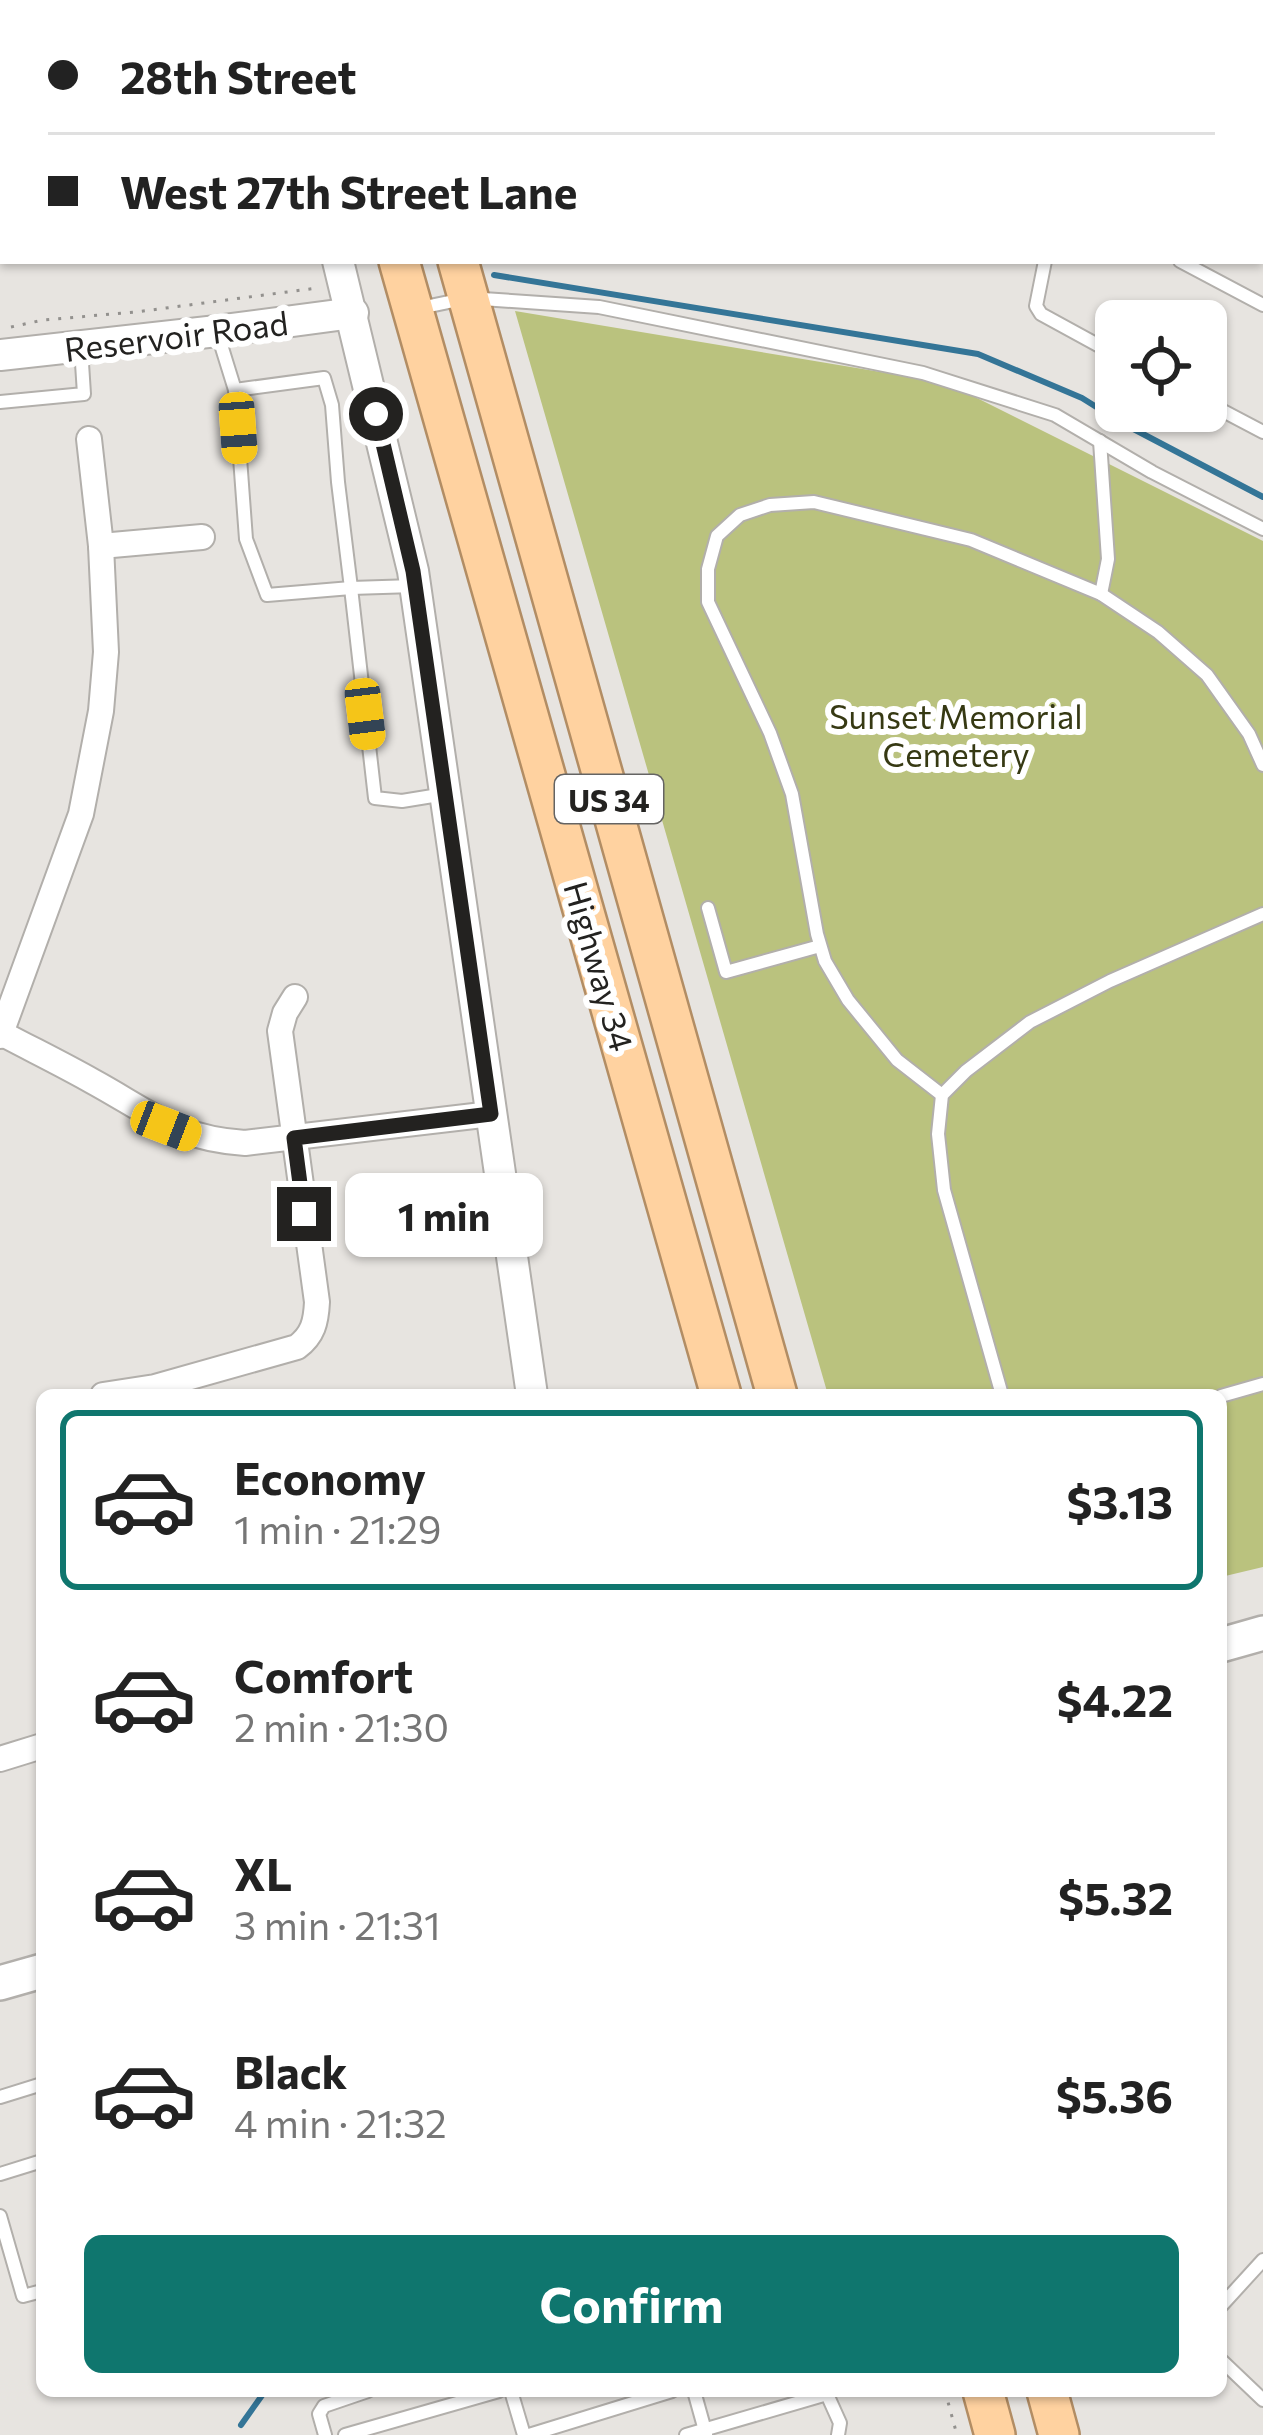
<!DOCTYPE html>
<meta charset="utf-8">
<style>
:root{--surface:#fff;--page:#f6f6f6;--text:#222;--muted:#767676;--line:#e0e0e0;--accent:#0f766e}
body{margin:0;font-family:Commissioner,sans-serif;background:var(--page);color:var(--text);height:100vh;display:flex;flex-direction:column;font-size:45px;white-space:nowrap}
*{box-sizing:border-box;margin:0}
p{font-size:39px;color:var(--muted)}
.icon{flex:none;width:66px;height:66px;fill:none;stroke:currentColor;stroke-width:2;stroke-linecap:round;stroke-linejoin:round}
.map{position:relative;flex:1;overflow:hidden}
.details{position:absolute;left:36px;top:1389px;width:1191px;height:1008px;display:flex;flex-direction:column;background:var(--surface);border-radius:18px;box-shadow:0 3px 9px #0004}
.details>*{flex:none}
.top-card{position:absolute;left:0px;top:0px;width:1263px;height:264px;box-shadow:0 3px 9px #0004;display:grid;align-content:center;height:264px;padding:0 48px;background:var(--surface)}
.fabs{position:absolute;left:1095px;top:300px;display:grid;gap:24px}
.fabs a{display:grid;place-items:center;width:132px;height:132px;border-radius:18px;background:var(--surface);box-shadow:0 3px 9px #0004;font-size:60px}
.end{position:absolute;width:54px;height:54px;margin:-27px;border:15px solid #232220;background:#fff;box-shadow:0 0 0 6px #fff}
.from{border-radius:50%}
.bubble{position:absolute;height:84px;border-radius:18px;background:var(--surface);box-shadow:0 3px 9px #0004;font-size:39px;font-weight:700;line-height:84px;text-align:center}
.car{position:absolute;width:36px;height:72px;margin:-36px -18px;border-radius:15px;box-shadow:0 0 9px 3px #0007;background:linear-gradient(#f5c518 24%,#345 0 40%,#f5c518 0 76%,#345 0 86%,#f5c518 0)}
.top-card b{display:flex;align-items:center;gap:42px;height:114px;font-size:45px}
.top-card b+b{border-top:3px solid var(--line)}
.top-card i{width:30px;height:30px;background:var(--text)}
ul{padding:21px 0 0;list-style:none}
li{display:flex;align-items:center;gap:36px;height:180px;margin:0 24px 18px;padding:0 24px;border:6px solid transparent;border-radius:18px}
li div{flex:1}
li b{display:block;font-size:45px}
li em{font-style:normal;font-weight:700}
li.current{border-color:var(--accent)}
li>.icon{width:108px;height:108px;stroke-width:1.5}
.cta{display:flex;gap:24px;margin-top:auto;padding:24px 48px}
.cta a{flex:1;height:138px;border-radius:18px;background:var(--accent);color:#fff;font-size:48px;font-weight:700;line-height:138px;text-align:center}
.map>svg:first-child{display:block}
.green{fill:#bac27e}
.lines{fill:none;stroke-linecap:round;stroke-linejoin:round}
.stream{stroke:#347597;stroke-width:6}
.service-casing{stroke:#b2afab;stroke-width:16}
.minor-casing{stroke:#b2afab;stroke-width:28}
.tertiary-casing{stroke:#b2afab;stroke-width:34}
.secondary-casing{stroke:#b2afab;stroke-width:38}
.trunk-casing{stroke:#b28d64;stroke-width:44}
.path{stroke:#93918e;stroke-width:3;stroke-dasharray:3 9;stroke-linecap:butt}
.service{stroke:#fff;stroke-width:12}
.minor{stroke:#fff;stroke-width:24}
.tertiary{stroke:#fff;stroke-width:30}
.secondary{stroke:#fff;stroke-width:33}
.trunk{stroke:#ffd2a0;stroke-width:39}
.route{stroke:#232220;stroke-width:15}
.labels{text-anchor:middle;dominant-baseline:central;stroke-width:12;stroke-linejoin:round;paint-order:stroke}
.shield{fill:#fff;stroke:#656463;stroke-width:3}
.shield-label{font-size:30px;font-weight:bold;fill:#232220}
.street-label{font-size:33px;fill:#232220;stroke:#fff}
.park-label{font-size:33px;fill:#363913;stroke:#fff}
</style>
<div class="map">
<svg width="1263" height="2435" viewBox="0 0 1263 2435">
<rect width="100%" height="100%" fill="#e7e4e0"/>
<path class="green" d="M515,311l432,72 316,158v1026l-42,10v-182h-393z"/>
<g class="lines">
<g class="stream">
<path d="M494,275l484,79 104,44 40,25 141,74"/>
<path d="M241,2425l22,-31 -3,-3"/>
</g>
<g class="service-casing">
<g id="service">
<path d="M796,3l1,-3"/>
<path d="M1080,3v-3"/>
<path d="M1260,117l3,1"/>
<path d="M1045,261l-9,45 5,8 75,41"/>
<path d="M1180,261l83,44"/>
<path d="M420,308l48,-10 131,9 324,66 132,42 97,57 111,57"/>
<path d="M218,335l17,55 89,-12 8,27 6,77 13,106 63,-2"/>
<path d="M235,390l11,149 21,56 84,-7 24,210 27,3 43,-7"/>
<path d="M0,402l84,-8 -3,-46"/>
<path d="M1206,402l57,30"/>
<path d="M1100,441l8,118 -7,35"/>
<path d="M708,908l18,64 94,-26"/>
<path d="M942,1095l-45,-35 -49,-60 -23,-39 -8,-27 -25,-140 -22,-61 -62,-131v-33l9,-33 23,-21 30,-10 44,-3 157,38 130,54 57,38 49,43 42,59 14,31"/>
<path d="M1002,1395l-58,-205 -6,-56 4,-39 24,-24 64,-49 80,-41 153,-67"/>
<path d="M1221,1396l42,-12"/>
<path d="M0,2097l42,-13"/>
<path d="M0,2174l42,-13"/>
<path d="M0,2216l23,80 19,-5"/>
<path d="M1221,2306l42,-46"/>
<path d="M1221,2360l42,40"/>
<path d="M511,2391l13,44"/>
<path d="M694,2391l12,43"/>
<path d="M826,2392l14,31 -2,12"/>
<path d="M325,2435l-6,-21 5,-8 44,-15"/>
<path d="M345,2435l154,-44"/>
<path d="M529,2435l143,-44"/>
<path d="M686,2435l141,-41"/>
</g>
</g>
<g class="minor-casing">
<g id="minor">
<path d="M545,0l5,3"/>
<path d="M1260,162h3"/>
<path d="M101,546l101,-9"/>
<path d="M1,1033c30,16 61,31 91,48 57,31 85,58 153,62l246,-29"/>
<path d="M0,1036l81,-222 20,-103 5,-59 -5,-106 -12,-107"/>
<path d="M103,1395l52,-8 142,-40c16,-12 19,-25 20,-45l-37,-271 5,-18 10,-16"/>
<path d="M0,1759l42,-13"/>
</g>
</g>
<g class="tertiary-casing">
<g id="tertiary">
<path d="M268,0l1,3"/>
<path d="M338,261l75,310 119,824"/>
<path d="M0,355l217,-24 136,-18"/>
</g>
</g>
<g class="secondary-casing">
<g id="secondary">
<path d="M1221,1645l42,-12"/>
<path d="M0,1983l42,-12"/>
</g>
</g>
<g class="trunk-casing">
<g id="trunk">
<path d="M326,0l1,3"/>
<path d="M384,0l1,3"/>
<path d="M399,261l322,1134"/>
<path d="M458,261l319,1134"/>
<path d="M983,2391l12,44"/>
<path d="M1047,2391l12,44"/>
</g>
</g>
<g class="path">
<path d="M11,327l32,-7 93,-8 181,-24"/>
<path d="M945,2391l12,44"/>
</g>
<use href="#service" class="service"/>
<use href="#minor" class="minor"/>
<use href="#tertiary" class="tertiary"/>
<use href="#secondary" class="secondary"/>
<use href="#trunk" class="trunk"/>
</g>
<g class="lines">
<path class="route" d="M304,1214l-10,-76 197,-24 -78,-543 -37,-157"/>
</g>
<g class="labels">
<rect class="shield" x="555" y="775" width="108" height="48" rx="9"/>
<g class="shield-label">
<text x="609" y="799">US 34</text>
</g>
<g class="street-label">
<text transform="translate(176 335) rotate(-7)">Reservoir Road</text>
<text transform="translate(600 966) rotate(74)">Highway 34</text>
</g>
<g class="park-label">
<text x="956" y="715">Sunset Memorial<tspan x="956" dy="38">Cemetery</tspan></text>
</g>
</g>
</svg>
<div class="fabs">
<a><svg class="icon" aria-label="locate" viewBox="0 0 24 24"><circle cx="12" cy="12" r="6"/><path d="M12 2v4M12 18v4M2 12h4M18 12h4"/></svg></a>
</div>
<i class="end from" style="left:376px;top:414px"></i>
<i class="end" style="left:304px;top:1214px"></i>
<div class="bubble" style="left:345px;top:1173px;width:198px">1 min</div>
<i class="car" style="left:238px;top:428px;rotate:176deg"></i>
<i class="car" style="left:365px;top:714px;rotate:173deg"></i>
<i class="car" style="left:166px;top:1126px;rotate:111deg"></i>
<div class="top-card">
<b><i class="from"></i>28th Street</b>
<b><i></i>West 27th Street Lane</b>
</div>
<section class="details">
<ul>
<li class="current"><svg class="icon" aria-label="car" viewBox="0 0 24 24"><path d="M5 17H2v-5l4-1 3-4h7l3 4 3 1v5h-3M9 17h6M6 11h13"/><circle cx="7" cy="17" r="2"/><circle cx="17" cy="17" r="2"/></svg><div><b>Economy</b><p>1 min · 21:29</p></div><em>$3.13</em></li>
<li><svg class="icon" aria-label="car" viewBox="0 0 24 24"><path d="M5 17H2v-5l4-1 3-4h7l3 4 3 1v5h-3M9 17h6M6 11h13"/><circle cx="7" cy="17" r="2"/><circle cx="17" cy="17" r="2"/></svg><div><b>Comfort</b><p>2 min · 21:30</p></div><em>$4.22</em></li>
<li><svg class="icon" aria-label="car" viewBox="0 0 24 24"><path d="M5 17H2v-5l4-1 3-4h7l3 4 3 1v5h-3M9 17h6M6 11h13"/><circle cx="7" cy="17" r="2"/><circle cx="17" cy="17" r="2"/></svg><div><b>XL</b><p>3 min · 21:31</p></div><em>$5.32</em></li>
<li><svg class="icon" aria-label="car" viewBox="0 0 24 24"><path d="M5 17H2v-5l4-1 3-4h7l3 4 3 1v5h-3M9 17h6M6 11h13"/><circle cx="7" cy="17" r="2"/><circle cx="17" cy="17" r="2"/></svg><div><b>Black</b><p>4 min · 21:32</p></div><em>$5.36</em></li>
</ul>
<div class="cta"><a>Confirm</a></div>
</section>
</div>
